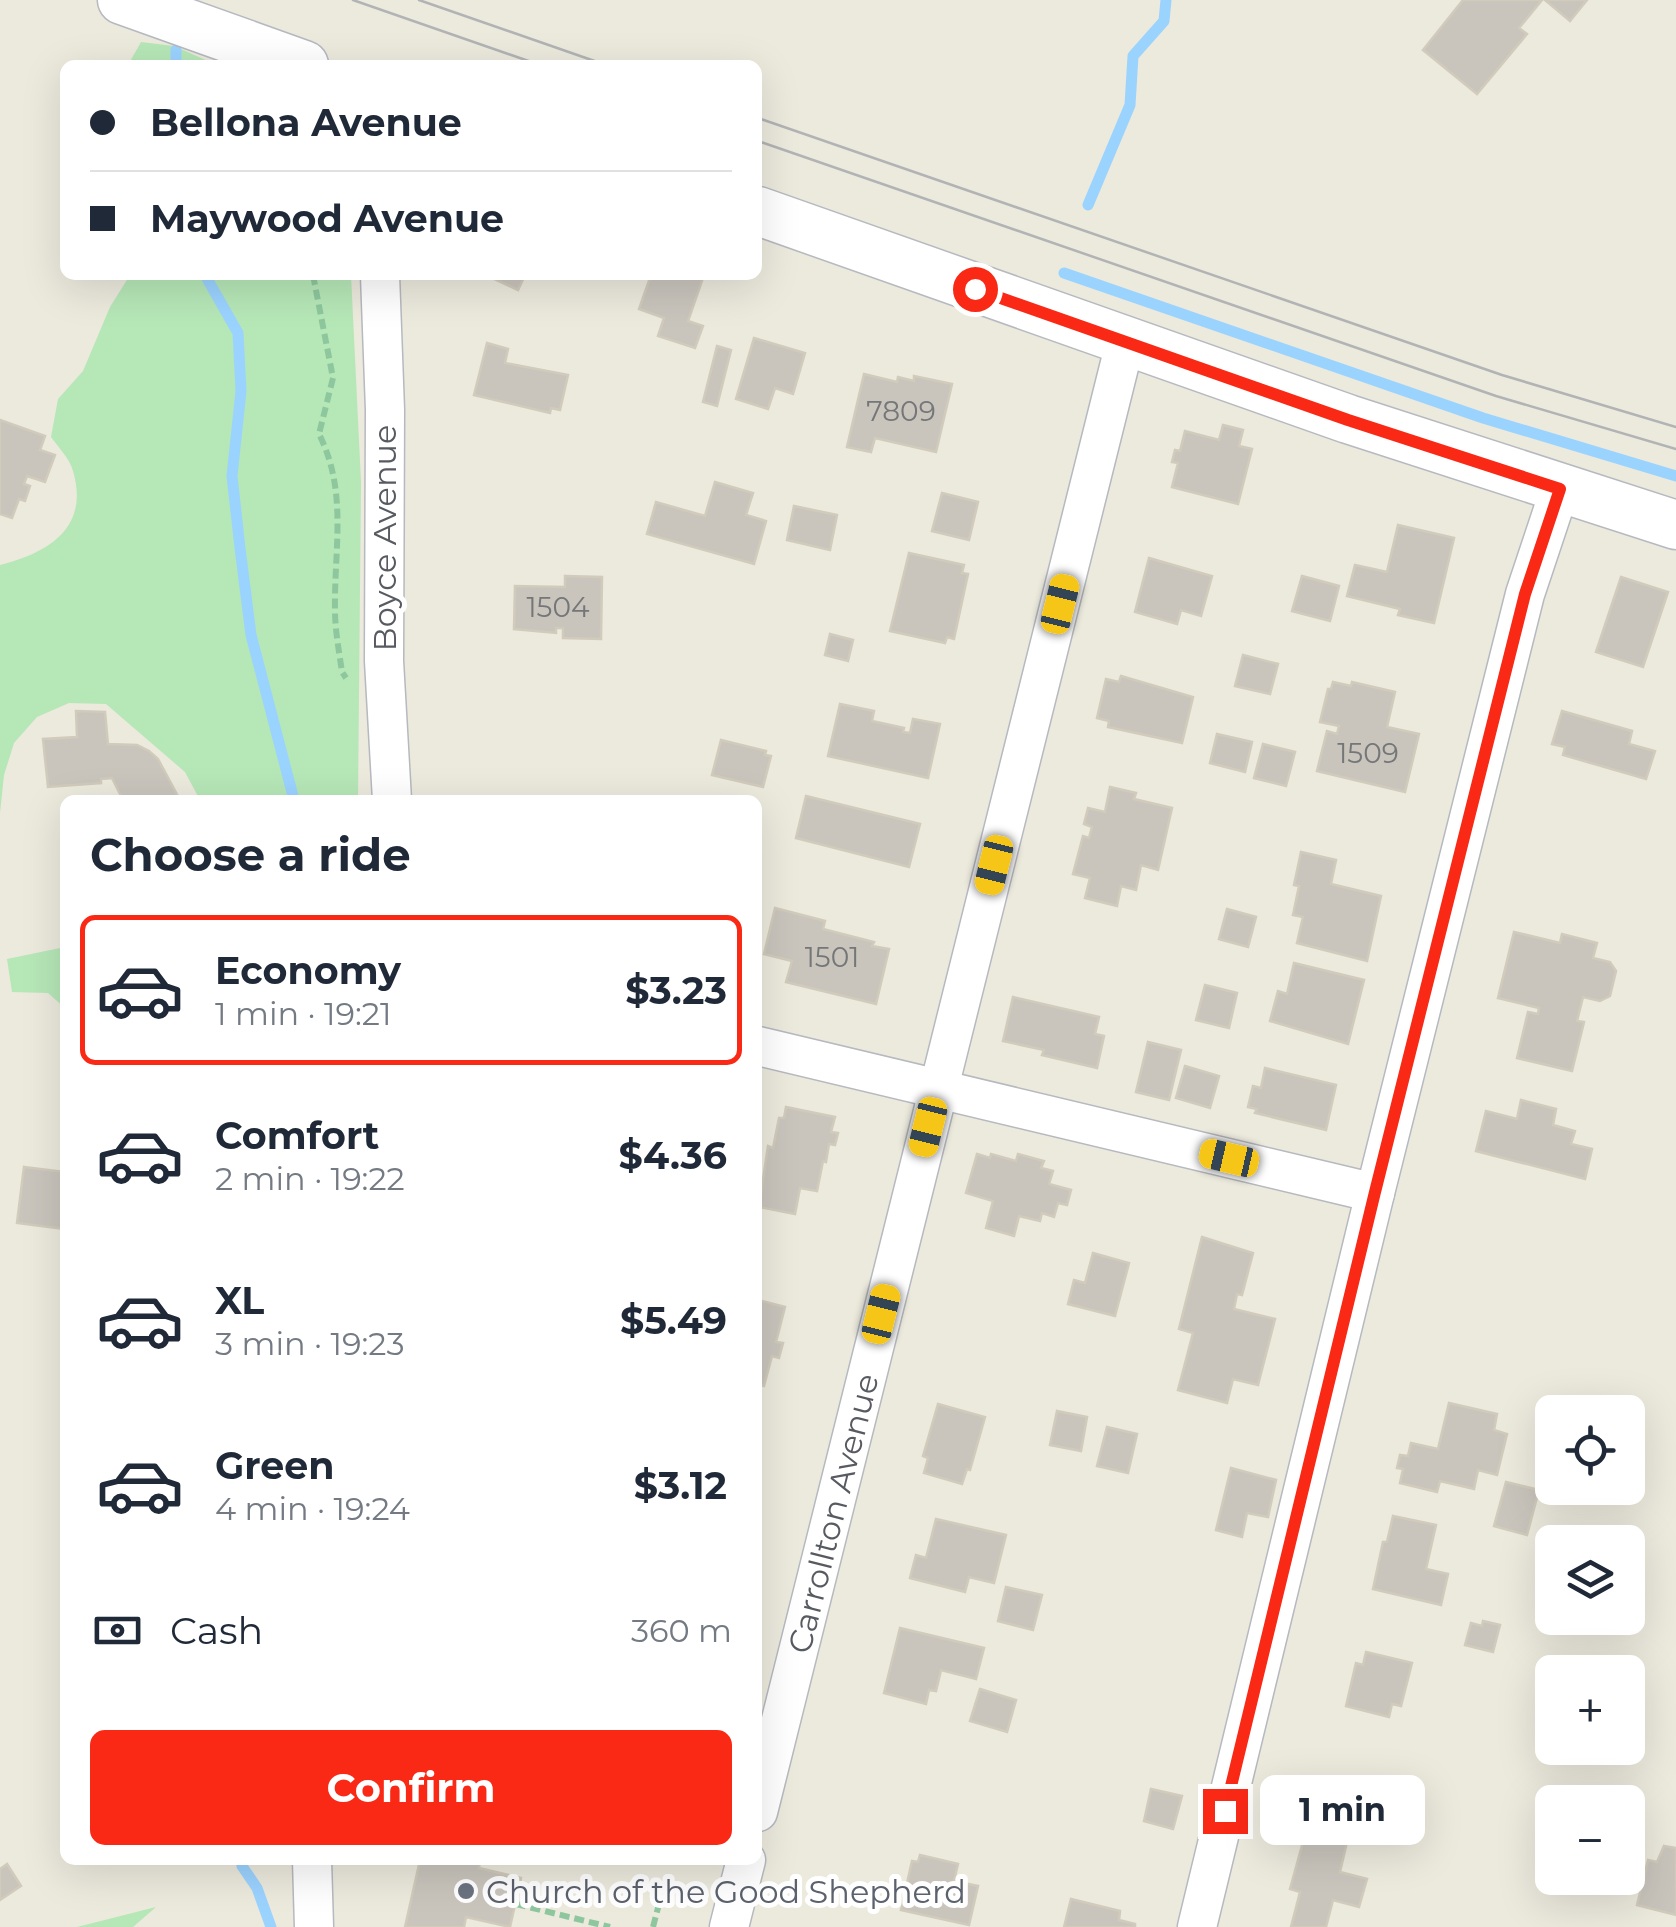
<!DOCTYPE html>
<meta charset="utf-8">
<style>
:root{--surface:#fff;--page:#f2f2f3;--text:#1f2937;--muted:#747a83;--line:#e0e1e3;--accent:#fa2916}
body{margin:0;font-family:Montserrat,sans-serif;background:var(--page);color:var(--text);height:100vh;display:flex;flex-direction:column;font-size:38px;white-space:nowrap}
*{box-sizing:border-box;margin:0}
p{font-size:32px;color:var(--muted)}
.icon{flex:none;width:55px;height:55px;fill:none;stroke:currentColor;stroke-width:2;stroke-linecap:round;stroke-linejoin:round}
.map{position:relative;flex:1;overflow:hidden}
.panel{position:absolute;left:60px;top:795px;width:702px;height:1070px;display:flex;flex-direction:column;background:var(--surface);border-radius:15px;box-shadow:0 10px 40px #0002}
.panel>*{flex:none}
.hud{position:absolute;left:60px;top:60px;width:702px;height:220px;border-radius:15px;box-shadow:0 10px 40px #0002;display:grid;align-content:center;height:220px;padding:0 30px;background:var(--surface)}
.buttons{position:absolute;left:1535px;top:1395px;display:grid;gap:20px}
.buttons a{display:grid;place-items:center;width:110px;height:110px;border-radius:15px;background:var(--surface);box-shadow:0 10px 40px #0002;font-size:50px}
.end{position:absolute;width:45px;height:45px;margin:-22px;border:12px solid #fa2916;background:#fff;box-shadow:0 0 0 5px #fff}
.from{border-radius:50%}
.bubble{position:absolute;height:70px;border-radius:15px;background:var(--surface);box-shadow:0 10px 40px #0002;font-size:32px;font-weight:700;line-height:70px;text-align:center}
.car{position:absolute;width:30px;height:60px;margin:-30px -15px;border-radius:12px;box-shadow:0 0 8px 2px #0007;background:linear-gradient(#f5c518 24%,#345 0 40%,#f5c518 0 76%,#345 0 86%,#f5c518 0)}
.hud b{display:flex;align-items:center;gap:35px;height:95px;font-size:38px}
.hud b+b{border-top:2px solid var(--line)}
.hud i{width:25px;height:25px;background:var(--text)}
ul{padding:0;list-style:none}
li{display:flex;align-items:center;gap:30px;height:150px;margin:0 20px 15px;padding:0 10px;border:5px solid transparent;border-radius:15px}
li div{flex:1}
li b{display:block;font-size:38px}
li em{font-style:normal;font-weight:700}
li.on{border-color:var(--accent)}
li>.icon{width:90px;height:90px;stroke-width:1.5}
h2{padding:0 30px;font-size:45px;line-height:120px}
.pay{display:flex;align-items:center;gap:25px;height:110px;padding:0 30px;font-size:38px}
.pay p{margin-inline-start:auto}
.action{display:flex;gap:20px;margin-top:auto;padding:20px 30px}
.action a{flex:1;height:115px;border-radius:15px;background:var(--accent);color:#fff;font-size:40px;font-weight:700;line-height:115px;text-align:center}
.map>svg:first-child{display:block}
.green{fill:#b6e7b7}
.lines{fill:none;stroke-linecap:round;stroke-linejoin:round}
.stream{stroke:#9bd3ff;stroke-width:11}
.building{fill:#c9c5bd;stroke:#d1cbbb;stroke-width:2.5}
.minor-casing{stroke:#b6b9bf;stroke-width:41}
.tertiary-casing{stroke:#b6b9bf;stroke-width:51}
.path{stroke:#8ec79e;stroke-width:6;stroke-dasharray:10 5;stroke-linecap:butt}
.minor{stroke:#fff;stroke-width:38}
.tertiary{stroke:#fff;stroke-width:48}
.tram{stroke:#b2b3b4;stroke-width:2.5}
.route{stroke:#fa2916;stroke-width:12}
.worship-dot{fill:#6b7280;stroke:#fff;stroke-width:4}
.labels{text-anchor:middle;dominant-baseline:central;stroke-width:10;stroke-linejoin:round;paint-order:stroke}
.number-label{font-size:28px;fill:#747678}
.street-label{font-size:32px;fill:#575b61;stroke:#fff}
.worship-label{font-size:32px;fill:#5b616d;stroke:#fff;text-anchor:start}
</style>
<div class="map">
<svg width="1676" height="1927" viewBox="0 0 1676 1927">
<rect width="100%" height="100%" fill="#ece9dd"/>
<g class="green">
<path d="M141,42l33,4 43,19h-89z"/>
<path d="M130,275h221l10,207 -3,318h-158l-15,-28 -79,-68 -37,-1 -32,14 -23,26 -10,32 -4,38v-248c48,-12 90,-37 73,-94 -3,-12 -15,-24 -22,-34l7,-38 25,-28 27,-64z"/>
<path d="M65,947v61l-17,-15 -36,-1 -5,-33z"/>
<path d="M156,1907l-23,20h-56z"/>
</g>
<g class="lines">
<g class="stream">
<path d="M176,50v15"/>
<path d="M1088,205l42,-100 3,-49 31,-35 2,-21"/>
<path d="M1064,273l419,145 193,58"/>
<path d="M205,275l33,58 3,58 -9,85 8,72 11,87 43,165"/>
<path d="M241,1860l1,6 15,22 14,39"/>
</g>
</g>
<g class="building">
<path d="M1463,0h79l-23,28 8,6 -50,60 -54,-44z"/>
<path d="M1545,0h42l-17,21z"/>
<path d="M486,275h39l-7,15z"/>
<path d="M651,275h53l-16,46 15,5 -8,22 -37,-12 6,-18 -25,-9z"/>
<path d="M754,338l51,15 -12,41 -18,-6 -7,21 -32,-10z"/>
<path d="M487,343l21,6 -3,14 63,12 -8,35 -9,-2 -1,5 -76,-18z"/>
<path d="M717,346l14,4 -14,56 -14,-4z"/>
<path d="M864,374l33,8 1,-5 16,4v-5l38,8 -16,68 -61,-14 -4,14 -24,-5z"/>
<path d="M0,420l45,16 -5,14 15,5 -10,27 -18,-6 -3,8 6,2 -5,15 -6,-2 -7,19 -12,-4z"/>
<path d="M1223,425l20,5 -4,16 13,3 -14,55 -66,-17 6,-24 -6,-1 3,-12 5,1 5,-20 34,9z"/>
<path d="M715,482l38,11 -7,22 20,6 -12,43 -107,-30 9,-32 49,14z"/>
<path d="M942,493l36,9 -9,38 -37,-9z"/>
<path d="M794,506l43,9 -7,35 -43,-10z"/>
<path d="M1398,525l56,13 -20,85 -36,-8 2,-6 -53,-13 8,-31 32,7z"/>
<path d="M909,553l55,12 -2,8 6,1 -14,65 -7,-2 -2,6 -55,-12z"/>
<path d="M1149,558l63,18 -11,40 -20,-6 -4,14 -42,-12z"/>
<path d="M565,576l37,1 -1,62 -38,-1v-10h-7v5l-42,-4 1,-43 50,1z"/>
<path d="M1302,576l37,10 -9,35 -38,-10z"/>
<path d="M1621,577l47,15 -25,75 -47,-15z"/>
<path d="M830,634l23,6 -5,21 -23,-6z"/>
<path d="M1243,655l35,9 -8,30 -35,-8z"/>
<path d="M1121,676l72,21 -11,46 -74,-16 1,-6 -12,-3 9,-39 13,3z"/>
<path d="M1333,682l18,4 1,-4 43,10 -8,35 32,7 -14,58 -88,-21 10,-40 10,3 2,-8 -19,-4 8,-33h3z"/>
<path d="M840,704l34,7 -2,10 32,7 -1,4 7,1 3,-14 27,5 -12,54 -100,-22z"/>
<path d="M76,711l29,1 3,32 29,1 12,6 9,8 22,41h-57l-11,-22 -11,1v4l-53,4 -5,-48 34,-2z"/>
<path d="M1562,711l70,20 -3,13 26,7 -9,28 -83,-24 2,-8 -13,-3z"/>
<path d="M1217,734l35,8 -7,30 -35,-9z"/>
<path d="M721,740l45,11 -1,4 6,1 -8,31 -51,-12z"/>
<path d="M1263,744l32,8 -9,34 -32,-8z"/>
<path d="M1110,787l26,6 -2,6 38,9 -14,62 -17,-5 -5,25 -15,-4 -4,20 -32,-8 5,-20 -17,-4 10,-38 6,2 3,-11 -8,-3 4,-16 17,4z"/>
<path d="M806,796l114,28 -11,43 -113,-29z"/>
<path d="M1301,852l35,8 -5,24 50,12 -14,65 -70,-18 6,-26 -10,-2 6,-29 -5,-1z"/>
<path d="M775,908l50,13 -2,8 51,13 -2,4 17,3 -13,55 -90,-22 6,-21 -28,-7z"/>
<path d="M1227,909l29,8 -8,30 -29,-8z"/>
<path d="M1514,932l46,11 2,-9 35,9 -4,15 17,4 6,9 -6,25 -10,5 -17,-4 -6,24 7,1 -12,49 -55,-13 11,-46 10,2 1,-6 -41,-10z"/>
<path d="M1294,963l70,17 -16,64 -78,-23 8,-30 9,3z"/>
<path d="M1205,985l32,8 -8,35 -33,-8z"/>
<path d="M1013,997l86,20 -4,17 9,2 -7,32 -55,-13 2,-5 -41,-9z"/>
<path d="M1148,1042l33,8 -12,50 -33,-8z"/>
<path d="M1185,1066l34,10 -9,32 -34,-10z"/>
<path d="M1265,1068l71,17 -10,45 -71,-17 2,-4 -9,-2 5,-21 8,2z"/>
<path d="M1521,1100l35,9 -3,16 22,6 -4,13 21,5 -7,30 -109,-28 10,-40 31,8z"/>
<path d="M786,1107l49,10 -4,15 7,1 -3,12 -6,-1 -3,18 -3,-1 -6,30 -17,-3 -5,26 -36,-7 9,-61 5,2 6,-30h5z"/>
<path d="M977,1154l13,4 1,-4 25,7 2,-7 26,7 -3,7 12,3 -4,13 22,6 -4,15 -9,-2 -4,14 -12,-4 -2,8 -21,-5 -5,20 -28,-8 7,-27 -27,-8z"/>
<path d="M24,1167l41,5v57l-48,-6z"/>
<path d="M1202,1237l51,16 -11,42 -5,-1 -3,15 41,10 -17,66 -25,-6 -6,24 -49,-13 15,-57 -14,-4z"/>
<path d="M1093,1253l36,10 -14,53 -47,-12 6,-24 11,3z"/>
<path d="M758,1300l27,7 -9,35 7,1 -4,15 -7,-2 -8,30 -6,-2z"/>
<path d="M1449,1403l48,11 -3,16 13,4 -10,41 -19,-5 -4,19 -34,-8 -3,11 -37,-9 3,-14 -6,-1 3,-13 8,1 3,-13 27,6z"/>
<path d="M938,1404l47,13 -15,53 -3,-1 -5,15 -38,-11 4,-15 -5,-2z"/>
<path d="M1057,1411l30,6 -6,34 -31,-6z"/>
<path d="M1107,1427l30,7 -9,39 -31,-7z"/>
<path d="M1231,1468l45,12 -8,37 -21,-4 -5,24 -26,-7z"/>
<path d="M1506,1482l33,8 -12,45 -33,-9z"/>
<path d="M1393,1516l43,9 -10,44 22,5 -7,31 -68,-16 10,-47h4z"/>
<path d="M936,1519l70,16 -12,48 -25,-6 -4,15 -55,-14 6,-23 10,3z"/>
<path d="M1006,1587l36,8 -9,35 -35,-9z"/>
<path d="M1483,1621l17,4 -7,27 -28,-7 6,-22 11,3z"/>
<path d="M900,1628l84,20 -8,31 -35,-9 -5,21 -7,-1 -3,14 -42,-11z"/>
<path d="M1366,1652l46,11 -11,43 -9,-2 -3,13 -43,-11 10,-43 7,2z"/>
<path d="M980,1689l36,11 -9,32 -37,-11z"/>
<path d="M1151,1789l31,7 -9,33 -29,-8z"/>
<path d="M1306,1831l41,11 -7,30 27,7 -8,28 -26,-7 -7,27h-35l9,-35 -10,-3z"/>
<path d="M1664,1846l12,2v67l-39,-10 11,-45 9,2z"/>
<path d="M920,1855l38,9 -4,17 24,5 -9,39 -68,-15 11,-49 6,1z"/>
<path d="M420,1860h60l-1,8 42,10 -11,49 -44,-10 -2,10h-59z"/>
<path d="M7,1864l14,22 -21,14v-31z"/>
<path d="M1071,1899l49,12 -1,9 16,4v3h-71z"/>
</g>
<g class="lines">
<g class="minor-casing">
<g id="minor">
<path d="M380,275l5,135 -1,251 8,139"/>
<path d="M758,1046l617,147"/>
<path id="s1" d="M758,1812l367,-1469"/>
<path d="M312,1860l2,67"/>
<path d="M729,1927l17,-67"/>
<path d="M1197,1927l178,-734 150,-599 35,-105"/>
</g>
</g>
<g class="tertiary-casing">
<g id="tertiary">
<path d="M122,0l182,65"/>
<path d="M758,211l590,208 328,106"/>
</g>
</g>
<g class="path">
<path d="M313,275l20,103 -14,56c29,58 15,114 16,176 0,20 4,41 7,62l4,6"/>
<path d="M516,1904l94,23"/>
<path d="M653,1927l6,-23"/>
</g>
<use href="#minor" class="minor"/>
<use href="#tertiary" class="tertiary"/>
<g class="tram">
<path d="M353,0l187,65"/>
<path d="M419,0l187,65"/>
<path d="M758,118l744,257 174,52"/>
<path d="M758,141l738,255 180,53"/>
</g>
</g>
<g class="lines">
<path class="route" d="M975,289l373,131 212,69 -35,105 -150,598 -150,619"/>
</g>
<circle class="worship-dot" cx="466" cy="1891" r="10"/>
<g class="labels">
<g class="number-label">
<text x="901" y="411">7809</text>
<text x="558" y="607">1504</text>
<text x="1368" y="753">1509</text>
<text x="832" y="957">1501</text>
</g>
<g class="street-label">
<text transform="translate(384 538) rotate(-90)">Boyce Avenue</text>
<text stroke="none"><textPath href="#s1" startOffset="308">Carrollton Avenue</textPath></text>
</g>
<g class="worship-label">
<text x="486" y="1891">Church of the Good Shepherd</text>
</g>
</g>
</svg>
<div class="buttons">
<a><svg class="icon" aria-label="locate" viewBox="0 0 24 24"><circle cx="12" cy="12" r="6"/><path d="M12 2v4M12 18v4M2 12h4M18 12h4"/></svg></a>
<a><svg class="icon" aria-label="layers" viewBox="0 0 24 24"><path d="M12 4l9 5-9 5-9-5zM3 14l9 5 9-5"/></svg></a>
<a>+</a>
<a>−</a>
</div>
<i class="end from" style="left:975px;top:289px"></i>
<i class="end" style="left:1225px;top:1811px"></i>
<div class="bubble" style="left:1260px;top:1775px;width:165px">1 min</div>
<i class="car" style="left:1060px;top:604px;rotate:14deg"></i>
<i class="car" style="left:994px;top:865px;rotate:194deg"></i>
<i class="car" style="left:928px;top:1127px;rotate:194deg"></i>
<i class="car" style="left:1229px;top:1158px;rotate:283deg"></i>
<i class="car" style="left:881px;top:1314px;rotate:14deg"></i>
<div class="hud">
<b><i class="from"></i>Bellona Avenue</b>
<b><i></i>Maywood Avenue</b>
</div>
<section class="panel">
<h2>Choose a ride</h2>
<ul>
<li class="on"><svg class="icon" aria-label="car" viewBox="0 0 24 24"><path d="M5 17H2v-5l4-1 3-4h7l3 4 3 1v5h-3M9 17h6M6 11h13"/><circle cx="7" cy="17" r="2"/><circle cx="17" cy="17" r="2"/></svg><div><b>Economy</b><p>1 min · 19:21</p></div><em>$3.23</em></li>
<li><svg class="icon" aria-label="car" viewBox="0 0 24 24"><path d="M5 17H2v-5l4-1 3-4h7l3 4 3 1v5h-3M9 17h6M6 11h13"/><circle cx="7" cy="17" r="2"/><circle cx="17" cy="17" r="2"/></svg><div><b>Comfort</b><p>2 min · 19:22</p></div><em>$4.36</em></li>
<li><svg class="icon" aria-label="car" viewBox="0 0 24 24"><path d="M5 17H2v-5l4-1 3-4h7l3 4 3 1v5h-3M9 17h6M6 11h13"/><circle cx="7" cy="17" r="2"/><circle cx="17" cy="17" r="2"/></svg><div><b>XL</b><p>3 min · 19:23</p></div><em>$5.49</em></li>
<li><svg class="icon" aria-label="car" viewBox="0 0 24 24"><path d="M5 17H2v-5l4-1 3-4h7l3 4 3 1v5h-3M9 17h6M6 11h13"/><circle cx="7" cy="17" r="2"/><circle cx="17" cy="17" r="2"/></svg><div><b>Green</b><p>4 min · 19:24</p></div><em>$3.12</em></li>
</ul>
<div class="pay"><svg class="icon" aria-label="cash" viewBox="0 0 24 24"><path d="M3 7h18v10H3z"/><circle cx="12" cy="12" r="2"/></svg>Cash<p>360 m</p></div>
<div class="action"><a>Confirm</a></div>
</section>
</div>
